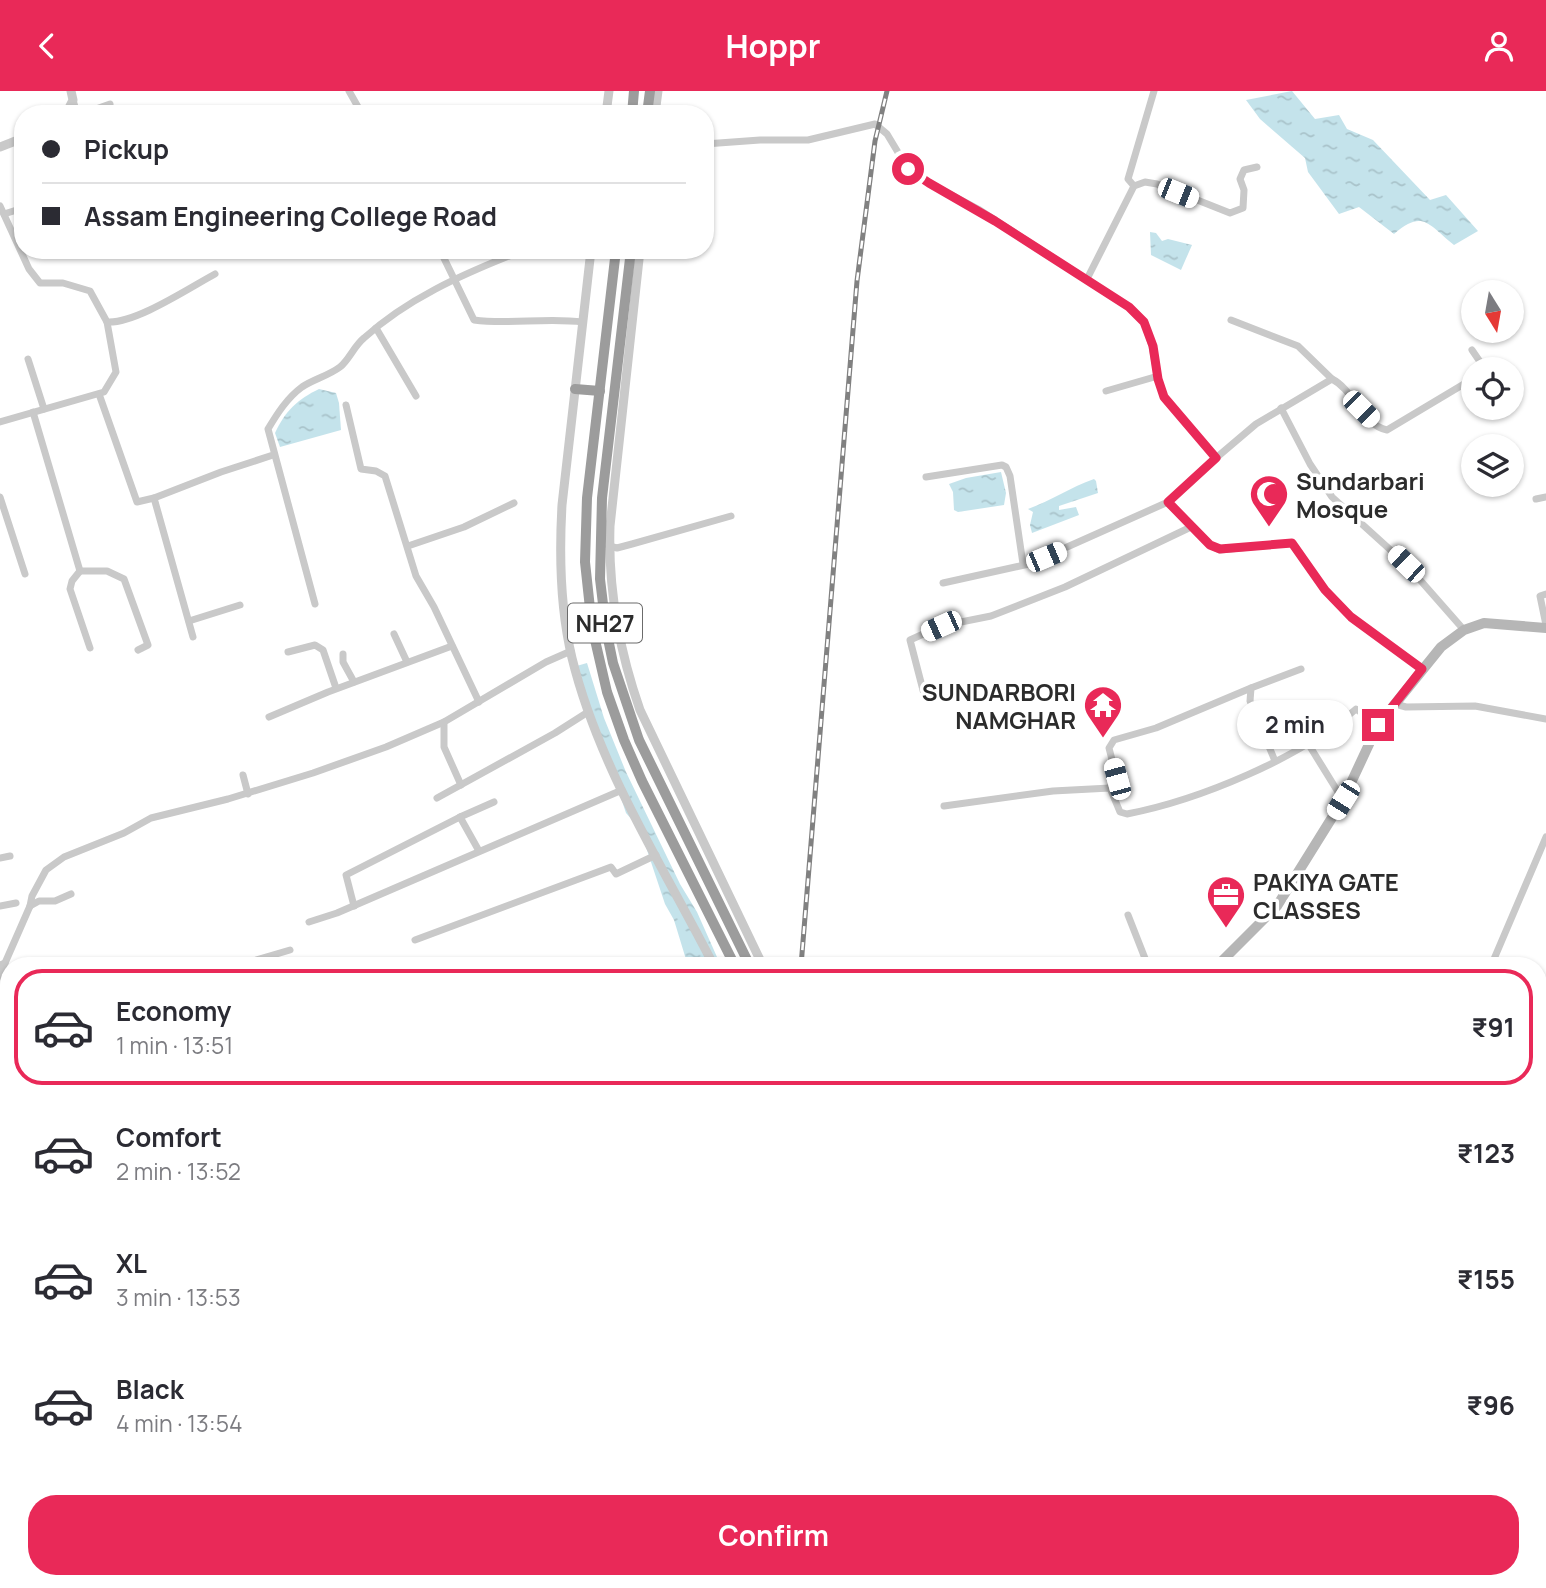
<!DOCTYPE html>
<meta charset="utf-8">
<style>
:root{--surface:#fff;--page:#f7f7f7;--text:#2b2b33;--muted:#7c7c81;--line:#e1e1e2;--accent:#e92958}
body{margin:0;font-family:Manrope,sans-serif;background:var(--page);color:var(--text);height:100vh;display:flex;flex-direction:column;font-size:26px;white-space:nowrap}
*{box-sizing:border-box;margin:0}
p{font-size:23px;color:var(--muted)}
.icon{flex:none;width:38px;height:38px;fill:none;stroke:currentColor;stroke-width:2;stroke-linecap:round;stroke-linejoin:round}
.map{position:relative;flex:1;overflow:hidden}
.panel{position:absolute;left:0px;top:866px;width:1547px;height:632px;display:flex;flex-direction:column;background:var(--surface);border-radius:28px 28px 0 0;box-shadow:0 2px 5px #0004}
.panel>*{flex:none}
.guide{position:absolute;left:14px;top:14px;width:700px;height:154px;border-radius:28px;box-shadow:0 2px 5px #0004;display:grid;align-content:center;height:154px;padding:0 28px;background:var(--surface)}
.needle{width:46px;rotate:169deg}
.tools{position:absolute;left:1461px;top:189px;display:grid;gap:14px}
.tools a{display:grid;place-items:center;width:63px;height:63px;border-radius:50%;background:var(--surface);box-shadow:0 2px 5px #0004;font-size:35px}
.end{position:absolute;width:32px;height:32px;margin:-16px;border:9px solid #e92958;background:#fff;box-shadow:0 0 0 4px #fff}
.from{border-radius:50%}
.bubble{position:absolute;height:49px;border-radius:24px;background:var(--surface);box-shadow:0 2px 5px #0004;font-size:23px;font-weight:700;line-height:49px;text-align:center}
.car{position:absolute;width:21px;height:42px;margin:-21px -10px;border-radius:9px;box-shadow:0 0 5px 2px #0007;background:linear-gradient(#fff 24%,#345 0 40%,#fff 0 76%,#345 0 86%,#fff 0)}
.guide b{display:flex;align-items:center;gap:24px;height:66px;font-size:26px}
.guide b+b{border-top:2px solid var(--line)}
.guide i{width:18px;height:18px;background:var(--text)}
ul{padding:12px 0 0;list-style:none}
li{display:flex;align-items:center;gap:21px;height:116px;margin:0 14px 10px;padding:0 14px;border:4px solid transparent;border-radius:28px}
li div{flex:1}
li b{display:block;font-size:26px}
li em{font-style:normal;font-weight:700}
li.selected{border-color:var(--accent)}
li>.icon{width:63px;height:63px;stroke-width:1.5}
.primary-button{display:flex;gap:14px;margin-top:auto;padding:14px 28px}
.primary-button a{flex:1;height:80px;border-radius:28px;background:var(--accent);color:#fff;font-size:28px;font-weight:700;line-height:80px;text-align:center}
header{display:flex;justify-content:space-between;align-items:center;height:91px;padding:0 28px;background:var(--accent);color:#fff;font-size:32px;font-weight:700}
.map>svg:first-child{display:block}
.wetland{fill:url(#wetland-marsh)}
.water{fill:url(#water-ripples)}
.lines{fill:none;stroke-linecap:round;stroke-linejoin:round}
.minor{stroke:#c9c9c9;stroke-width:7}
.tertiary{stroke:#c9c9c9;stroke-width:9}
.secondary{stroke:#b6b6b6;stroke-width:10}
.trunk{stroke:#9c9c9c;stroke-width:10}
.rail-casing{stroke:#818181;stroke-width:5}
.rail{stroke:#fff;stroke-width:2.5;stroke-dasharray:8;stroke-linecap:butt}
.route{stroke:#e92958;stroke-width:9}
.labels{text-anchor:middle;dominant-baseline:central;stroke-width:7;stroke-linejoin:round;paint-order:stroke}
.shield{fill:#fff;stroke:#6b6b6b;stroke-width:2}
.shield-label{font-size:23px;font-weight:bold;fill:#2c2c2c}
.poi-label{font-size:24px;font-weight:bold;fill:#2c2c2c;stroke:#fff;text-anchor:start}
</style>
<header><svg class="icon" aria-label="back" viewBox="0 0 24 24"><path d="M15 5l-7 7 7 7"/></svg>Hoppr<svg class="icon" aria-label="person" viewBox="0 0 24 24"><circle cx="12" cy="8" r="4"/><path d="M4 21q1-7 8-7t8 7"/></svg></header>
<div class="map">
<svg width="1546" height="1497" viewBox="0 0 1546 1497">
<defs>
<pattern id="wetland-marsh" width="20" height="14" patternUnits="userSpaceOnUse" patternTransform="scale(1.75)"><rect width="20" height="14" fill="#e5ebd9"/><path d="M1 5h8M5 5V1M11 12h8M15 12V8" fill="none" stroke="#c5caba"/></pattern>
<pattern id="water-ripples" width="26" height="14" patternUnits="userSpaceOnUse" patternTransform="scale(1.75)"><rect width="26" height="14" fill="#c4e3eb"/><path d="M2 4q2-2 4 0t4 0M15 11q2-2 4 0t4 0" fill="none" stroke="#a9c3ca"/></pattern>
</defs>
<rect width="100%" height="100%" fill="#fff"/>
<path class="wetland" d="M352,1489h100l-13,8h-97l11,-3z"/>
<g class="water">
<path d="M1292,0l23,28 24,-4 8,14 26,11 57,60 16,-5 32,36 -24,14c-26,-21 -31,-36 -60,-11l-35,-27 -20,7 -31,-42 -3,-14 -45,-39 -14,-19z"/>
<path d="M1150,141l6,1 6,8 6,-2 24,6 -11,25 -30,-15z"/>
<path d="M319,298l17,4 3,10 2,27 -61,17 -5,-14c10,-22 23,-34 44,-44z"/>
<path d="M1001,381l5,21 -2,12 -46,7 -4,-2 -1,-18 -4,-8 17,-6z"/>
<path d="M1094,388l2,2 2,12 -39,13v4l17,-3 3,8 -47,18 -2,-8 3,-13 -5,-3c24,-9 43,-22 66,-30z"/>
<path d="M587,572l17,55 22,54 54,112 17,28 24,54h-33l-14,-46 -9,-16 -25,-75 -14,-16 -28,-84 -25,-62z"/>
<path d="M586,1489h185l-79,8h-115z"/>
<path d="M1202,1489h197l7,8h-188z"/>
</g>
<g class="lines">
<g class="minor">
<path d="M349,0l13,23"/>
<path d="M73,9l4,14"/>
<path d="M82,23l28,-10"/>
<path d="M705,53l55,-4h48l67,-16 12,10 21,35 21,14 49,26 151,98 15,15 8,24 6,33 6,18 52,61 -48,44 42,43 10,5 72,-7 33,47 26,27 71,52"/>
<path d="M1134,95l-6,-7 26,-88"/>
<path d="M0,115l29,63 11,14h23l27,8 17,31c28,2 82,-34 108,-48"/>
<path d="M4,123l19,-6"/>
<path d="M440,159l34,70c36,5 71,-3 109,2"/>
<path d="M1087,188l47,-93 11,-4 12,2 73,29 13,-5 1,-18 -4,-11 4,-9 13,-3"/>
<path d="M1231,229l67,26 34,33"/>
<path d="M376,237l40,68"/>
<path d="M1472,259l13,19"/>
<path d="M28,268l16,50"/>
<path d="M1106,300l52,-15"/>
<path d="M99,303l38,108 17,-4"/>
<path d="M346,314l15,64 15,2 9,5 31,100 18,31 45,95"/>
<path d="M1281,317l29,56 22,33 74,67 58,66"/>
<path d="M33,321l47,159 -8,10 -2,8 20,59"/>
<path d="M0,331l104,-30 12,-20 -9,-50"/>
<path d="M1216,367l40,-34 76,-45c22,11 30,46 55,51l87,-52"/>
<path d="M926,386l76,-12 4,2 4,9 13,88"/>
<path d="M0,406l25,77"/>
<path d="M1536,408l10,-2"/>
<path d="M408,455l56,-19 50,-24"/>
<path d="M609,455l8,2 15,-4 99,-28"/>
<path d="M80,480h27l17,8 24,66 -10,5"/>
<path d="M943,492l86,-19 139,-62"/>
<path d="M1546,503l-6,2 6,29"/>
<path d="M315,513l-47,-175c9,-15 19,-31 34,-42 12,-8 26,-11 38,-20 9,-7 14,-21 24,-29 43,-39 97,-63 150,-84"/>
<path d="M189,530l51,-16"/>
<path d="M394,543l13,28"/>
<path d="M193,546l-39,-139 67,-26 52,-17"/>
<path d="M288,561l27,-7 8,5 13,38"/>
<path d="M343,563v8l11,20"/>
<path d="M924,603l-14,-54 31,-14 50,-10 74,-29 126,-60"/>
<path d="M1395,613l11,3 69,-1 71,13"/>
<path d="M269,626l59,-25 124,-46"/>
<path d="M1309,654l34,55"/>
<path d="M1275,670l-25,-60 1,-13 50,-19"/>
<path d="M243,684l5,19"/>
<path d="M461,694l-17,-38v-25l102,-60 25,-11"/>
<path d="M1110,697l7,-9 -8,-31 5,-8 42,-12 95,-40"/>
<path d="M437,707l118,-65 33,-21"/>
<path d="M944,715l109,-15 57,-3 10,24 7,2c72,-14 174,-56 229,-105l22,16"/>
<path d="M460,726l34,-15"/>
<path d="M0,767l10,-2"/>
<path d="M0,815l16,-3"/>
<path d="M30,815l2,-10 14,-26 18,-13 60,-24 27,-15 77,-19 85,-26 73,-26 58,-25"/>
<path d="M354,815l-8,-31 114,-58 19,34"/>
<path d="M1128,824l20,51"/>
<path d="M309,831l28,-9 285,-123"/>
<path d="M415,849l196,-73 5,7 40,-19"/>
<path d="M0,874l5,-2 25,-57 9,-5h16l16,-7"/>
<path d="M236,875l54,-16"/>
<path d="M1491,875l55,-129"/>
<path d="M0,886l5,-14"/>
<path d="M0,939l9,-2"/>
<path d="M0,984l9,-1"/>
<path d="M1538,1039l8,2"/>
<path d="M0,1167l9,-3"/>
<path d="M0,1263l9,26"/>
<path d="M1538,1267l8,-2"/>
<path d="M1538,1383l8,21"/>
<path d="M0,1400l9,28"/>
<path d="M26,1489l2,8"/>
<path d="M66,1489l3,8"/>
<path d="M111,1489l2,8"/>
</g>
<g class="tertiary">
<path d="M66,23l7,-14 -2,-9"/>
<path d="M606,23l3,-23"/>
<path d="M655,23l3,-23"/>
<path d="M0,56l23,-9"/>
<path d="M591,159l-29,255c-3,52 -2,103 10,153 27,110 91,208 142,308"/>
<path d="M640,159l-30,276c-2,64 9,124 30,184l123,256"/>
</g>
<path class="secondary" d="M1217,875l60,-60 66,-106 35,-75 63,-78 23,-17 20,-7 62,5"/>
<g class="trunk">
<path d="M632,23l2,-23"/>
<path d="M647,23l3,-23"/>
<path d="M616,159l-29,248 -2,64 7,65 15,65 17,48 18,41 93,185"/>
<path d="M631,159l-29,248 -2,81 6,50 7,34 26,77 111,226"/>
<path d="M575,298l25,2"/>
<path d="M1054,1489l1,8"/>
<path d="M1077,1489l14,8"/>
<path d="M1115,1489l16,8"/>
<path d="M1149,1489l15,8"/>
<path d="M1423,1489l4,8"/>
<path d="M1463,1489l11,8"/>
<path d="M1489,1489l10,8"/>
<path d="M1267,1497l1,-8"/>
</g>
<g class="rail-casing">
<g id="rail">
<path d="M801,875l56,-685 18,-140 12,-50"/>
<path d="M556,1497l10,-8"/>
</g>
</g>
<use href="#rail" class="rail"/>
</g>
<g class="lines">
<path class="route" d="M908,78l21,14 66,38 134,86 15,15 9,24 5,33 6,18 52,61 -48,44 42,43 10,4 72,-6 33,47 26,27 71,52 -44,56"/>
</g>
<defs>
<g id="mosque-pin" transform="scale(2.0125)"><path d="M0 17L-7.5 6A9.5 9.5 0 1 1 7.5 6Z" fill="#e92958" stroke="#fff"/><path d="M3.5-4.9A6 6 0 1 0 3.5 4.9A5 5 0 1 1 3.5-4.9Z" fill="#fff"/></g>
<g id="temple-pin" transform="scale(2.0125)"><path d="M0 17L-7.5 6A9.5 9.5 0 1 1 7.5 6Z" fill="#e92958" stroke="#fff"/><path d="M0-6L5-2H3V0L6.5 2.5H4V6H1.5V3h-3V6H-4V2.5H-6.5L-3 0V-2H-5Z" fill="#fff"/></g>
<g id="office-pin" transform="scale(2.0125)"><path d="M0 17L-7.5 6A9.5 9.5 0 1 1 7.5 6Z" fill="#e92958" stroke="#fff"/><path d="M-6-3h4V-5.5h4V-3h4V5H-6ZM-1-4.5V-3h2v-1.5ZM-6 0V1H6V0Z" fill="#fff"/></g>
</defs>
<g fill-rule="evenodd">
<use href="#mosque-pin" x="1269" y="403"/>
<use href="#temple-pin" x="1103" y="614"/>
<use href="#office-pin" x="1226" y="804"/>
</g>
<g class="labels">
<rect class="shield" x="568" y="512.5" width="74" height="39" rx="5"/>
<g class="shield-label">
<text x="605" y="532">NH27</text>
</g>
<g class="poi-label">
<text x="1296" y="389">Sundarbari<tspan x="1296" dy="28">Mosque</tspan></text>
<text x="1076" y="600" text-anchor="end">SUNDARBORI<tspan x="1076" dy="28">NAMGHAR</tspan></text>
<text x="1253" y="790">PAKIYA GATE<tspan x="1253" dy="28">CLASSES</tspan></text>
</g>
</g>
</svg>
<div class="tools">
<a><svg class="needle" viewBox="-14 -14 28 28"><path d="M0-13l5 13h-10z" fill="#e53935"/><path d="M0 13l5-13h-10z" fill="#7c7c81"/></svg></a>
<a><svg class="icon" aria-label="locate" viewBox="0 0 24 24"><circle cx="12" cy="12" r="6"/><path d="M12 2v4M12 18v4M2 12h4M18 12h4"/></svg></a>
<a><svg class="icon" aria-label="layers" viewBox="0 0 24 24"><path d="M12 4l9 5-9 5-9-5zM3 14l9 5 9-5"/></svg></a>
</div>
<i class="end from" style="left:908px;top:78px"></i>
<i class="end" style="left:1378px;top:634px"></i>
<div class="bubble" style="left:1237px;top:609px;width:116px">2 min</div>
<i class="car" style="left:1178px;top:102px;rotate:112deg"></i>
<i class="car" style="left:1361px;top:318px;rotate:135deg"></i>
<i class="car" style="left:1046px;top:466px;rotate:67deg"></i>
<i class="car" style="left:1406px;top:473px;rotate:314deg"></i>
<i class="car" style="left:941px;top:535px;rotate:246deg"></i>
<i class="car" style="left:1117px;top:688px;rotate:345deg"></i>
<i class="car" style="left:1343px;top:709px;rotate:212deg"></i>
<div class="guide">
<b><i class="from"></i>Pickup</b>
<b><i></i>Assam Engineering College Road</b>
</div>
<section class="panel">
<ul>
<li class="selected"><svg class="icon" aria-label="car" viewBox="0 0 24 24"><path d="M5 17H2v-5l4-1 3-4h7l3 4 3 1v5h-3M9 17h6M6 11h13"/><circle cx="7" cy="17" r="2"/><circle cx="17" cy="17" r="2"/></svg><div><b>Economy</b><p>1 min · 13:51</p></div><em>₹91</em></li>
<li><svg class="icon" aria-label="car" viewBox="0 0 24 24"><path d="M5 17H2v-5l4-1 3-4h7l3 4 3 1v5h-3M9 17h6M6 11h13"/><circle cx="7" cy="17" r="2"/><circle cx="17" cy="17" r="2"/></svg><div><b>Comfort</b><p>2 min · 13:52</p></div><em>₹123</em></li>
<li><svg class="icon" aria-label="car" viewBox="0 0 24 24"><path d="M5 17H2v-5l4-1 3-4h7l3 4 3 1v5h-3M9 17h6M6 11h13"/><circle cx="7" cy="17" r="2"/><circle cx="17" cy="17" r="2"/></svg><div><b>XL</b><p>3 min · 13:53</p></div><em>₹155</em></li>
<li><svg class="icon" aria-label="car" viewBox="0 0 24 24"><path d="M5 17H2v-5l4-1 3-4h7l3 4 3 1v5h-3M9 17h6M6 11h13"/><circle cx="7" cy="17" r="2"/><circle cx="17" cy="17" r="2"/></svg><div><b>Black</b><p>4 min · 13:54</p></div><em>₹96</em></li>
</ul>
<div class="primary-button"><a>Confirm</a></div>
</section>
</div>
